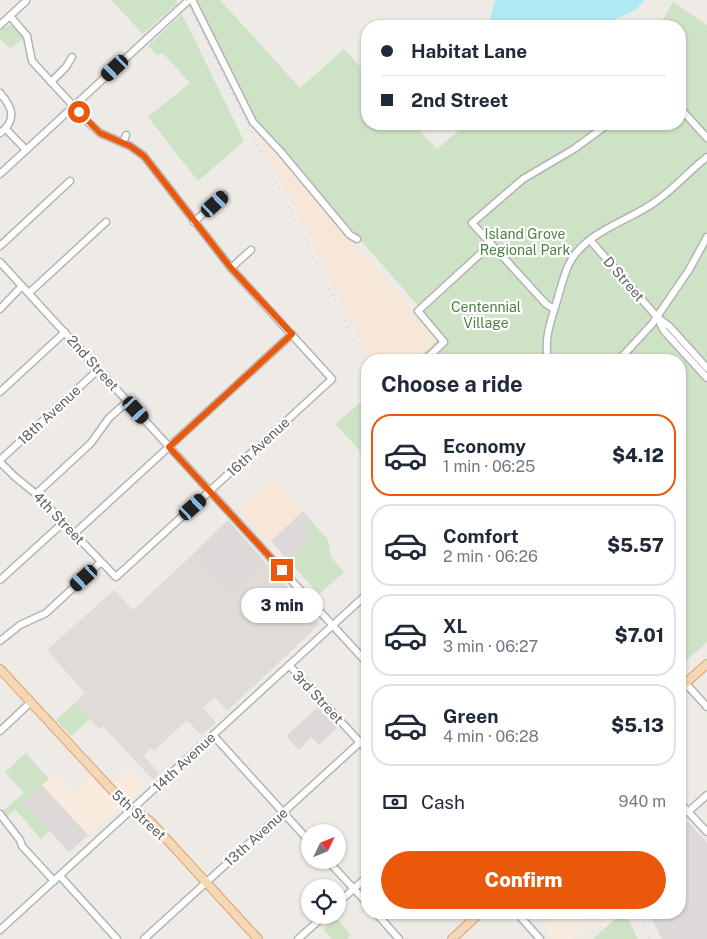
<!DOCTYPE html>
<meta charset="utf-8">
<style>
:root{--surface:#fff;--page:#f2f2f3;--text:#1f2937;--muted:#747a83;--line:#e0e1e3;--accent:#ea580c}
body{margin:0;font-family:"Public Sans",sans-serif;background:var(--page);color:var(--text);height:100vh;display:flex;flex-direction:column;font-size:19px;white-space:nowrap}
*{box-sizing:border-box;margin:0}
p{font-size:16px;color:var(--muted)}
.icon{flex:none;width:28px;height:28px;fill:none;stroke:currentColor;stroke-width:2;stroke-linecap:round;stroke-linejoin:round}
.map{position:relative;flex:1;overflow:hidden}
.side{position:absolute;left:361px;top:354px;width:325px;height:565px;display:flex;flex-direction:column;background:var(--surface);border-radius:20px;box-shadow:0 1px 4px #0004}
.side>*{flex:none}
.top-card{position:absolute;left:361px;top:20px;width:325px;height:110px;border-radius:20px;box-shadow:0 1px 4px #0004;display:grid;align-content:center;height:110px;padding:0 20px;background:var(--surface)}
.needle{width:32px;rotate:47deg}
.controls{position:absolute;left:301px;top:824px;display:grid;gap:10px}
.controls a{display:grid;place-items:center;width:45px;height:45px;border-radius:50%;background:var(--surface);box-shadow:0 1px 4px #0004;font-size:25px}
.end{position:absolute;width:22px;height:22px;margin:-11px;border:6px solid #ea580c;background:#fff;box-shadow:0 0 0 2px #fff}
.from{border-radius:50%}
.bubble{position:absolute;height:35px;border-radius:18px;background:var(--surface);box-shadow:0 1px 4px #0004;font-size:16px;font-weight:800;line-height:35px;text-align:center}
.car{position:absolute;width:15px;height:30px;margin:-15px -8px;border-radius:6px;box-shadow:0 0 4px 1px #0007;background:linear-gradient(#222 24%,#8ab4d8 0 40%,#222 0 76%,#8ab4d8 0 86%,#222 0)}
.top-card b{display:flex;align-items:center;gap:18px;height:48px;font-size:19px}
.top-card b+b{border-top:1px solid var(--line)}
.top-card i{width:12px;height:12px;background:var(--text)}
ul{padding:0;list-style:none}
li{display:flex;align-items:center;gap:15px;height:82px;margin:0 10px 8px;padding:0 10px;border:2px solid var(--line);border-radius:20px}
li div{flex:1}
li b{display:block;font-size:19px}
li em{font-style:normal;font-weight:800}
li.on{border-color:var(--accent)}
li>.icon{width:45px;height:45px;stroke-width:1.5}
h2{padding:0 20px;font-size:22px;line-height:60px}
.pay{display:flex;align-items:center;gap:12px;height:55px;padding:0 20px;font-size:19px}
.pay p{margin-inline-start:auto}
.button{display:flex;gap:10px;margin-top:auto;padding:10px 20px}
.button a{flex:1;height:58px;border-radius:30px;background:var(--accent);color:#fff;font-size:20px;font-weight:800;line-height:58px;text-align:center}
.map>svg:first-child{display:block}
.commercial{fill:#f9ecdf}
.industrial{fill:#ddd9d8}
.education{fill:#e0dbd7}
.green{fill:#cee2c6}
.sand{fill:#f6e7d9}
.water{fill:#b0eaf4}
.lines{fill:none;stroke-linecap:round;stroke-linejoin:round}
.minor-casing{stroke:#b1b4b6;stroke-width:9}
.major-casing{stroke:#df9f6d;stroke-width:10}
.minor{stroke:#fff;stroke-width:6}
.major{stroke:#f4d7b4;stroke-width:8}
.rail{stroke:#b1b2b2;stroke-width:1;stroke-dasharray:1 6;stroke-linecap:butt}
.route{stroke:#ea580c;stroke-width:6}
.labels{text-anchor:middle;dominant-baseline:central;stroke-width:4.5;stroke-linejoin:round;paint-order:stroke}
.park-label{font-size:14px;fill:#508041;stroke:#fff}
.street-label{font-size:14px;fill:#5d6264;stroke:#fff}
</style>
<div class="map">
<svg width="707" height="939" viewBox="0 0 707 939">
<rect width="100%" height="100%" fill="#eeeae6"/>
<g class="commercial">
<path d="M128,769l17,18 -15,14 -17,-18z"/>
<path d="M54,774l19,20 19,-18 28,31 -32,28 -46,-50z"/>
<path d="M558,913h64l-17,16 -11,-11 -22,21h-18l-11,-13z"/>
</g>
<g class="industrial">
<path d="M303,511l9,11 -8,6 8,9 -24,23 -17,-19z"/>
<path d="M228,520l37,42 -29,28 -12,-1 -33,-33z"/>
<path d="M318,707l19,21 -18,17 -8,-8 -12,13 -13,-14z"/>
<path d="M42,785l46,50 -19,17 -46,-50z"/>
<path d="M688,822l19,21v96h-45l-13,-26 31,-1v-83z"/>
</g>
<path class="education" d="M191,556l33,33 12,1 29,-28 55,62 -93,87 -12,-14 -12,11 13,15 -15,12 -14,-15 -33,31 -3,-3 -7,8 16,18 -7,6 -50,-54 -4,3 -24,-26 10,-10 -38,-43 67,-60 19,20z"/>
<g class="green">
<path d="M111,0h65l2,3 -35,31z"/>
<path d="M195,0h25l80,88 44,-39 23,25 1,50h45l24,25 29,-25h214v-98h-29l11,-5 11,-19 34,23v617l-25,23h-2v-305h-263l26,-26 -188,-214z"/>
<path d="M182,14l62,127 -46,40 -50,-64 42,-34 -27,-30 -6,2 -9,-9z"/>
<path d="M9,25h4l11,13 -14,11 -10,-11v-8z"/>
<path d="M367,397v61l-32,-34z"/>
<path d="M312,522l16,18 3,17 13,15 -25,22 -31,-34 24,-23 -8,-9z"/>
<path d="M75,703l15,16 -19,17 -15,-16z"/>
<path d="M26,753l23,26 -26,23 27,29 -9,8 -26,-30 -8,7 -4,-5 21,-18 -19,-21z"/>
<path d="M622,913h3l13,26h-45z"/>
<path d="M336,918l15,17 -4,4h-15l-9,-9z"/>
</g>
<g class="sand">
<path d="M255,129c33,36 63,73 95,110 29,34 60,66 87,101l-20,20h-47z"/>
<path d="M273,478l30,33 -32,30 -8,-3 -25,-28z"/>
</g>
<path class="water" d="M495,0h150l-10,10 -33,16h-114z"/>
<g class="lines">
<g class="minor-casing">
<g id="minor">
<path d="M192,0l61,122 28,30 69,83 7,4"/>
<path d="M0,25l26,-24"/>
<path d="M51,82l15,-15 6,-10"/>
<path d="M0,93c13,15 17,27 0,40"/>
<path d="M680,108l27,30"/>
<path d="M624,124l2,1 2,-1"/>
<path d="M6,129l20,21"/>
<path d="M123,143l3,-8"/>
<path d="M0,174l189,-174"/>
<path d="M194,222l30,-27"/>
<path d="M590,240l67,77 7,14 43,47"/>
<path d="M0,246l70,-65"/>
<path d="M0,262l368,402"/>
<path d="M231,268l20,-18"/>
<path d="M29,293l77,-71"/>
<path d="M0,309l22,-23"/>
<path d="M554,309l-8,-5 -74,-81 51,-44 51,-30 34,-25"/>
<path d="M658,318l11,8 38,42"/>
<path d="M425,360l19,-18 -26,-31 73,-67"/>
<path d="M548,360c-4,-21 2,-36 8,-56 4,-13 7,-27 13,-40 17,-33 58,-42 86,-62 19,-13 34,-31 52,-45"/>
<path d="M619,360l33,-36 37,-54 18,-33"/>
<path d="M0,392l65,-60"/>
<path d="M0,460l99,-91"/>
<path d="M0,462l14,14 22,18 80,83 216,-198 -101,-111 -87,-112 -14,-10 -30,-13 -12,-11 -56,-61 -5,-25 -17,-20"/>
<path d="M36,494l55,-51 18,-25 19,-17"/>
<path d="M75,533l217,-199"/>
<path d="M0,580l64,-58"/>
<path d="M0,641l20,-16 26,-12 55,-51"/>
<path d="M289,665l79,86"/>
<path d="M680,677l27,30"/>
<path d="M0,731l31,-29"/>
<path d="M213,735l97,107"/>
<path d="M680,803l27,29"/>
<path d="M688,812l19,-17"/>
<path d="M0,814l20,26 2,6 32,35"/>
<path d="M327,860l41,44"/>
<path d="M60,876l57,63"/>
<path d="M338,903l30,-27"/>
<path d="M375,912l24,27"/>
<path d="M516,912l24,27"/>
<path d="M0,930l368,-337"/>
<path d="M144,939l224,-204"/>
<path d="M298,939l27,-24"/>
</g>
</g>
<g class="major-casing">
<g id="major">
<path d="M0,669l124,134 26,18 108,118"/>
<path d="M680,688l27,-24"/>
<path d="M452,939l29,-27"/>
</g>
</g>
<use href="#minor" class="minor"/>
<use href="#major" class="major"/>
<g class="rail">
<path d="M186,0l182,367"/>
<path d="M637,912l13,27"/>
</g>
</g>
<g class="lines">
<path class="route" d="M79,112l21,21 30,13 14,10 87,112 61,66 -123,113 113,123"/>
</g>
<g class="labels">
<g class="park-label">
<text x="525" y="234">Island Grove<tspan x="525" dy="16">Regional Park</tspan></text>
<text x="486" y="307">Centennial<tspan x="486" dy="16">Village</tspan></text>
</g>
<g class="street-label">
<text transform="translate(624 279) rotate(49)">D Street</text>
<text transform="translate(93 363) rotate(48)">2nd Street</text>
<text transform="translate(49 415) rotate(-43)">18th Avenue</text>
<text transform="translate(258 447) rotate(-43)">16th Avenue</text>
<text transform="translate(59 518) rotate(46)">4th Street</text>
<text transform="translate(318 697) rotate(47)">3rd Street</text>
<text transform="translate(184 762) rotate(-43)">14th Avenue</text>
<text transform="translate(139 815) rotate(42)">5th Street</text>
<text transform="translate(256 837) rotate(-42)">13th Avenue</text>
</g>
</g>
</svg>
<div class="controls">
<a><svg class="needle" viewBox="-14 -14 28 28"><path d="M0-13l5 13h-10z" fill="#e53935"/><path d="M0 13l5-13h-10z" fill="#747a83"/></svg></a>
<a><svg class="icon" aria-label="locate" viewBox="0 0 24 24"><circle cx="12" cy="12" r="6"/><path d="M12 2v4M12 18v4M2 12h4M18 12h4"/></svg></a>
</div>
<i class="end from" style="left:79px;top:112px"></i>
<i class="end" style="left:282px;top:570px"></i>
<div class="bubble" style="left:241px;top:588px;width:82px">3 min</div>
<i class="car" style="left:115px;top:68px;rotate:227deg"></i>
<i class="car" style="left:215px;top:204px;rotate:48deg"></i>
<i class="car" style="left:136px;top:410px;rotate:138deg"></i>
<i class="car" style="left:193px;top:507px;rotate:48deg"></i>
<i class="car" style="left:84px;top:578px;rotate:228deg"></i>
<div class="top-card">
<b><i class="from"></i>Habitat Lane</b>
<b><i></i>2nd Street</b>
</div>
<section class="side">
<h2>Choose a ride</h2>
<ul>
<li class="on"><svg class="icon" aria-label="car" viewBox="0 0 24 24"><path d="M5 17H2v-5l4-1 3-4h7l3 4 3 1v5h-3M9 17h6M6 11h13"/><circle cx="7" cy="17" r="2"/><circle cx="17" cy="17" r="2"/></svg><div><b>Economy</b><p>1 min · 06:25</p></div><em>$4.12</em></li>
<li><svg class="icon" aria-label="car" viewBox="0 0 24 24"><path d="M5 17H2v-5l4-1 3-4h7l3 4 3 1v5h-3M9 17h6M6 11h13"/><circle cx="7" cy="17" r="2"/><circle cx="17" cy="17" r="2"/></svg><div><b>Comfort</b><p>2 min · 06:26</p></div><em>$5.57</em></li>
<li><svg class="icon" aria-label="car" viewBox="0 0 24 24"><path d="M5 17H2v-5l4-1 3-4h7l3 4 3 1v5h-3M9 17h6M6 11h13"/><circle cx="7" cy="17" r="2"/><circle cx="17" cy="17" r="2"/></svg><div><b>XL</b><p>3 min · 06:27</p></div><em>$7.01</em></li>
<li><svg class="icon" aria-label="car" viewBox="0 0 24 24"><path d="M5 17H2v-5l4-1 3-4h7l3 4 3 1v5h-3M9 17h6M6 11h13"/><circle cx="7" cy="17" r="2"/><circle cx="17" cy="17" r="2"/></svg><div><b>Green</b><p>4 min · 06:28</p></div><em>$5.13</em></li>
</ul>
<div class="pay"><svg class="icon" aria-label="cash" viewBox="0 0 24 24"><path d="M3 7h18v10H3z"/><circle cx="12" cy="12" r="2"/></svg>Cash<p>940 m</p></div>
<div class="button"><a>Confirm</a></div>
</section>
</div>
